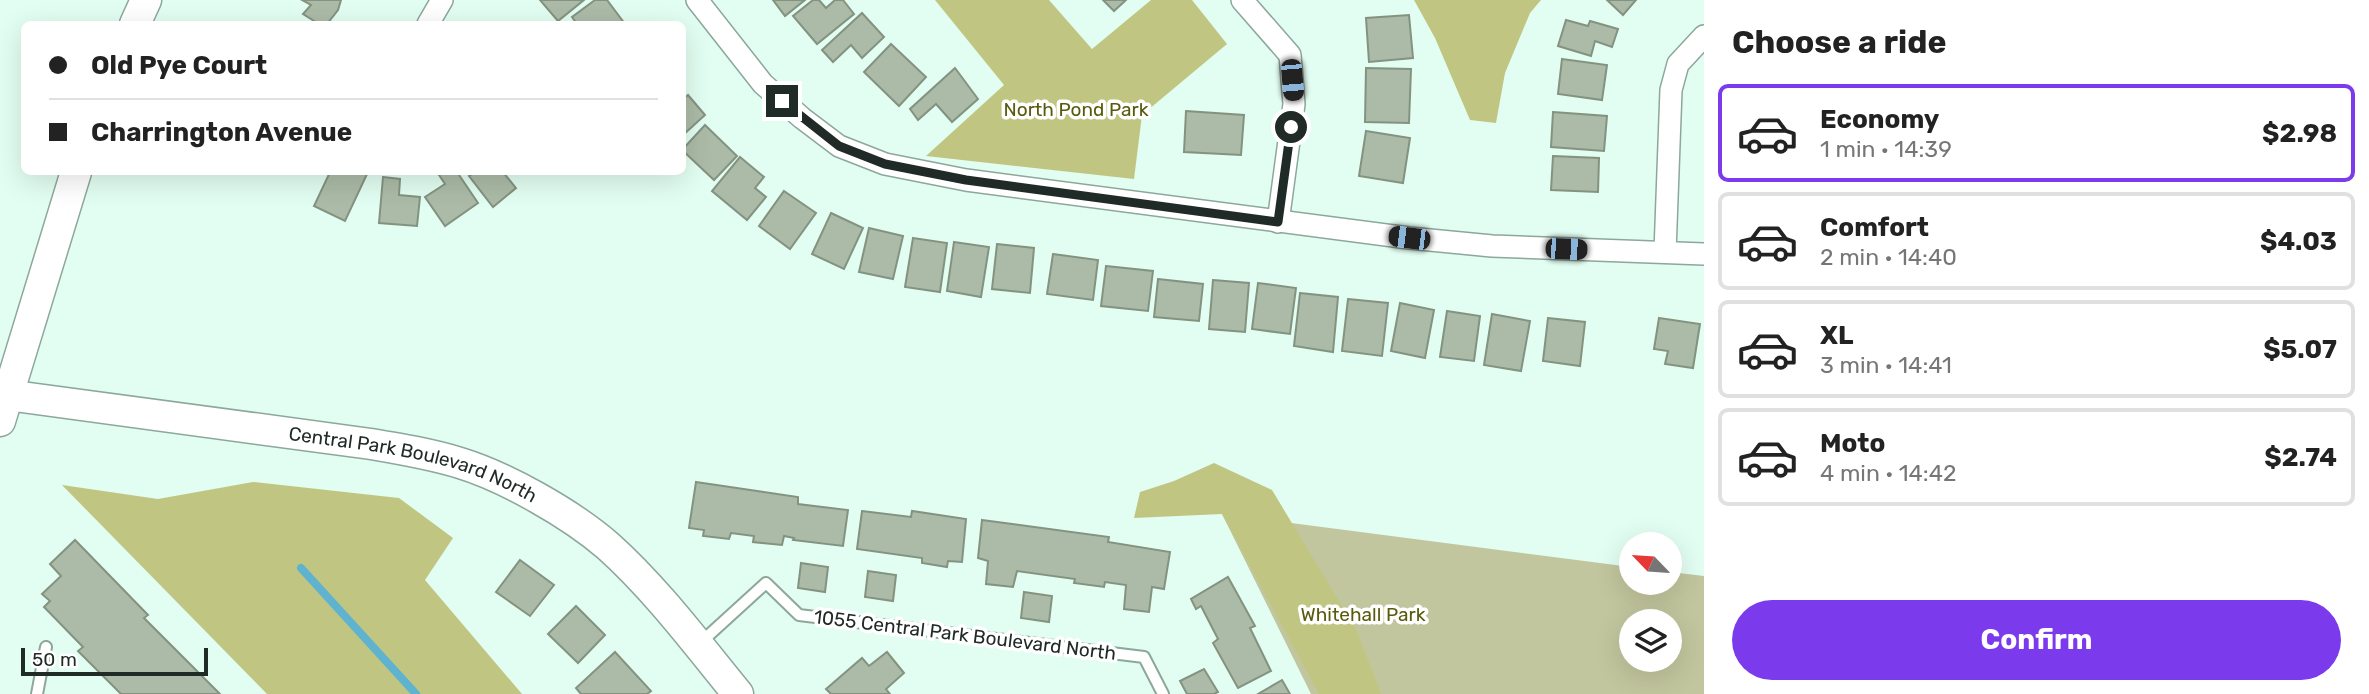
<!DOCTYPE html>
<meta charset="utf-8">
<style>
:root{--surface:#fff;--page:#f2f2f2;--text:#222;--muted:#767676;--line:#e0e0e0;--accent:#7c3aed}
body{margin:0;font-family:Rubik,sans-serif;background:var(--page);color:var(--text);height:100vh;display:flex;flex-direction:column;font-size:26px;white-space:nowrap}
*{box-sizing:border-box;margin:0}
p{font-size:23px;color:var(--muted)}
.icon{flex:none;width:38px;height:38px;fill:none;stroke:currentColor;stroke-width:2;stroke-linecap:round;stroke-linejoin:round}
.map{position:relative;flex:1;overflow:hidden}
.details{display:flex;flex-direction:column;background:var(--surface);width:665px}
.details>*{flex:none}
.banner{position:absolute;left:21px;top:21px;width:665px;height:154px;border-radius:10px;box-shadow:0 7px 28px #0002;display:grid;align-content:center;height:154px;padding:0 28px;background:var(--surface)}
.needle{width:46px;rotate:295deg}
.buttons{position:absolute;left:1619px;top:532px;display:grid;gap:14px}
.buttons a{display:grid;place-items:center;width:63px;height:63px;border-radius:50%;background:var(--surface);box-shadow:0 7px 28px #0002;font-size:35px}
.scale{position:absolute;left:21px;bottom:18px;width:187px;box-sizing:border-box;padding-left:7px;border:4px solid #202a26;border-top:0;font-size:19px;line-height:24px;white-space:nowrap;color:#202a26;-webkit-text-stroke:5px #fff;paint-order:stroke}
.end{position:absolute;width:32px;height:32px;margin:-16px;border:9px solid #202a26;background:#fff;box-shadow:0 0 0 4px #fff}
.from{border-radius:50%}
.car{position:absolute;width:21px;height:42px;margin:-21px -10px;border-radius:9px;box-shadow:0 0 5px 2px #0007;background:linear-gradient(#222 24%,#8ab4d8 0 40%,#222 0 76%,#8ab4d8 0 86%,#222 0)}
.banner b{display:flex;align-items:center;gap:24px;height:66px;font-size:26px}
.banner b+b{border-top:2px solid var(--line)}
.banner i{width:18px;height:18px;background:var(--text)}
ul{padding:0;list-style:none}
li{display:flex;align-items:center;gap:21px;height:98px;margin:0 14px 10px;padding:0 14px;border:4px solid var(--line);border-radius:10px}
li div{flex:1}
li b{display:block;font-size:26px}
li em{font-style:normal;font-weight:700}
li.current{border-color:var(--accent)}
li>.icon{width:63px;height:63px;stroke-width:1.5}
h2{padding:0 28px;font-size:32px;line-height:84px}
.action{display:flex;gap:14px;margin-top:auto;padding:14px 28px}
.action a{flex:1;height:80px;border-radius:42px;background:var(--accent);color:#fff;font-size:28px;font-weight:700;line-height:80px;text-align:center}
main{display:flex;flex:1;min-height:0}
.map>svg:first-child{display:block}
.green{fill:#c2c69e;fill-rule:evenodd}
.forest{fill:#c0c682}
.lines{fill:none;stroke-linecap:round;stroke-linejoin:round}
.stream{stroke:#60b3ce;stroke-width:8}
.building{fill:#abbba7;stroke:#849380;stroke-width:2}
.lane-casing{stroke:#8da79b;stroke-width:14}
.street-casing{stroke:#8da79b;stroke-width:24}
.secondary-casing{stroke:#8da79b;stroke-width:33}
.lane{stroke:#fff;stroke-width:10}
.street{stroke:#fff;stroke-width:21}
.secondary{stroke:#fff;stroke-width:30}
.route{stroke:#202a26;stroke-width:9}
.labels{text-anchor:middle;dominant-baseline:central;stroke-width:7;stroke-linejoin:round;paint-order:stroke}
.park-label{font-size:19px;fill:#585b0c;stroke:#fff}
.street-label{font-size:19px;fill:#202a26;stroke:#fff}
</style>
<main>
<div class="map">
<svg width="1704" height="694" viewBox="0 0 1704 694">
<rect width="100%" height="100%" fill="#e2fdf1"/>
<path class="green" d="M1222,514l409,53v16h39v-11l34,4v118h-393zM1631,621h39v39h-39z"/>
<g class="forest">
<path d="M935,0h114l43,49 59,-49h41l35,44 -85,71 -8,64 -208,-23 78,-71z"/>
<path d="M1414,0h127l-11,13 -25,60 -9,50 -26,-3 -35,-82z"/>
<path d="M1214,463l58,27 85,141 24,63h-62l-97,-180 -88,4 6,-26 34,-11z"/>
<path d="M253,482l146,16 54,40 -28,42 97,114h-255l-205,-209 96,14z"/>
</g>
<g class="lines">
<path class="stream" d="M301,568l115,126"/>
</g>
<g class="building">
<path d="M302,0h39l-3,10 -11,14h-8l-16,-10 8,-9z"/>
<path d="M540,0h44l-26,21z"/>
<path d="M595,0h12l18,24h-48l-5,-7z"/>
<path d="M773,0h32l-20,16z"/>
<path d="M813,0h6l7,8 9,-8h8l11,14 -37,30 -24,-28z"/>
<path d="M1103,0h23l-12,11z"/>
<path d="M1607,0h29l-13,15z"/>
<path d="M862,13l22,24 -22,21 -11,-13 -18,17 -11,-12z"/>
<path d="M1409,15l4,43 -44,4 -3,-44z"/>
<path d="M1566,20l22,6 2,-5 28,8 -6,18 -17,-6 -4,15 -33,-10z"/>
<path d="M891,44l35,33 -27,29 -35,-34z"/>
<path d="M1562,59l45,6 -5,35 -44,-6z"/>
<path d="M955,68l23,31 -26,23 -16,-18 -18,16 -8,-11z"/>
<path d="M1366,68l45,1 -2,54 -44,-1z"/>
<path d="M688,95l17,20 -23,21v-36z"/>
<path d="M1186,111l58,4 -3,40 -57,-3z"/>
<path d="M1553,112l54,4 -3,35 -53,-4z"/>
<path d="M705,125l32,31 -23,24 -32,-30z"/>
<path d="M1366,131l44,7 -7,45 -44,-7z"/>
<path d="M1553,156l46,2 -1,34 -47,-2z"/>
<path d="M740,157l24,20 -9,11 11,9 -19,23 -35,-29z"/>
<path d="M330,172l12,1 1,-1h25l-23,49 -31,-15z"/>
<path d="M437,172h20l21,31 -33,23 -20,-29 20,-13z"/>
<path d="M475,172h28l13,16 -23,19 -24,-31z"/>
<path d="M383,177l17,2 -1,16 21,2 -3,29 -38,-3z"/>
<path d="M784,191l32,22 -26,36 -31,-23z"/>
<path d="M831,213l32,15 -19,41 -32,-15z"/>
<path d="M869,228l34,8 -10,43 -34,-7z"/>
<path d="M913,238l34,5 -7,49 -35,-5z"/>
<path d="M954,242l35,5 -8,50 -34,-6z"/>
<path d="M997,244l37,4 -4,45 -38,-4z"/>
<path d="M1053,254l45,6 -5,40 -46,-6z"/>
<path d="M1106,266l47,5 -5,40 -47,-5z"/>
<path d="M1158,279l45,5 -4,37 -45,-4z"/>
<path d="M1213,280l36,3 -4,49 -36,-3z"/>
<path d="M1258,283l38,5 -6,46 -38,-5z"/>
<path d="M1300,293l38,4 -5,55 -39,-6z"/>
<path d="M1348,299l40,4 -6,53 -40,-5z"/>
<path d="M1400,303l34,7 -9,48 -34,-7z"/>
<path d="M1447,311l33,5 -6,45 -34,-4z"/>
<path d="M1492,314l38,7 -9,50 -37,-6z"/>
<path d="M1548,318l37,4 -5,44 -37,-5z"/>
<path d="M1659,318l41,6 -7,44 -28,-4 3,-13 -14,-2z"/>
<path d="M696,482l102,15v7l50,6 -5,36 -50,-6 1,-2 -10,-2 -2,9 -29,-3 1,-6 -23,-3 -2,6 -26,-3 1,-6 -15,-2z"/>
<path d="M862,511l49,6 1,-6 54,8 -4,43 -14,-1 -1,6 -25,-4v-5l-65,-9z"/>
<path d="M982,520l127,17 -1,5 62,10 -6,37 -12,-2 -3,25 -25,-3 2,-24 -21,-3 -1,5 -30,-4 1,-4 -58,-8 -4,16 -27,-3 2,-23 -10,-3z"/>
<path d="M75,540l73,75 -4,3 76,76h-99l-43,-43 5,-4 -39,-40 6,-6 -8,-7 19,-18 -11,-12z"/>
<path d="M520,560l34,25 -24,31 -34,-24z"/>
<path d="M801,563l27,4 -3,25 -27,-4z"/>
<path d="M868,571l28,4 -3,26 -28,-4z"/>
<path d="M1228,577l27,49 -5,2 21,43 -33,17 -25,-45 5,-4 -17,-33 -5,3 -5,-10z"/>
<path d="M1024,592l28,4 -3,26 -28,-4z"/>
<path d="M576,606l29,29 -27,28 -30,-29z"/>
<path d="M615,652l36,39 -4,3h-66l-5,-6z"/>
<path d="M887,652l17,21 -18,16 4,5h-59l-5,-5 36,-31 7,8z"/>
<path d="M1204,669l14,23 -4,2h-27l-7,-13z"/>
<path d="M1282,680l8,14h-32z"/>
</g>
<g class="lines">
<g class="lane-casing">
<g id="lane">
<path d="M699,644l67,-61 33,32 345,42 19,37"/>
<path d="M37,694l9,-47"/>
</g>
</g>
<g class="street-casing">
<g id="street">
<path d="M697,0l66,84 39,34 37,28 46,18 81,16 443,58 83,8 212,8"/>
<path d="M1242,0l48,55 4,49 -16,118"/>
<path d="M428,24l14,-24"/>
<path d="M1665,252l6,-162 7,-26 26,-28"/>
</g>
</g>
<g class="secondary-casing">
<g id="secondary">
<path d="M135,24l11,-24"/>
<path id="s1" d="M7,395l364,49c30,5 60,10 89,19 46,14 111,51 148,83 48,43 89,98 130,148"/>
<path d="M0,421l76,-249"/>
</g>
</g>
<use href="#lane" class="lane"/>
<use href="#street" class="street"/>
<use href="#secondary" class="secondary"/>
</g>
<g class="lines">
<path class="route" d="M782,101l57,45 46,18 81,16 312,42 13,-95"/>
</g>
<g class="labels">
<g class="park-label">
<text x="1076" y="109">North Pond Park</text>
<text x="1363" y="614">Whitehall Park</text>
</g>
<g class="street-label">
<text stroke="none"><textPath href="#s1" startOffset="413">Central Park Boulevard North</textPath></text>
<text transform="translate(965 635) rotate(7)">1055 Central Park Boulevard North</text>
</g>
</g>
</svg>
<div class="buttons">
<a><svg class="needle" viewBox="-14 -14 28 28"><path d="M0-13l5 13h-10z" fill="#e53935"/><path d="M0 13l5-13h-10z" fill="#767676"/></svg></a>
<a><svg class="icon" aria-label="layers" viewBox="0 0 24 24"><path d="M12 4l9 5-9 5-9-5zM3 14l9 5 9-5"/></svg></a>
</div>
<div class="scale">50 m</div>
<i class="end from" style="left:1291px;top:127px"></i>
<i class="end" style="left:782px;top:101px"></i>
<i class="car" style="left:1292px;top:80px;rotate:175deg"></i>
<i class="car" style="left:1409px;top:238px;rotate:277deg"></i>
<i class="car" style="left:1566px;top:249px;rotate:92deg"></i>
<div class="banner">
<b><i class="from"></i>Old Pye Court</b>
<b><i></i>Charrington Avenue</b>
</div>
</div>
<section class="details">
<h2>Choose a ride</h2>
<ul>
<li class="current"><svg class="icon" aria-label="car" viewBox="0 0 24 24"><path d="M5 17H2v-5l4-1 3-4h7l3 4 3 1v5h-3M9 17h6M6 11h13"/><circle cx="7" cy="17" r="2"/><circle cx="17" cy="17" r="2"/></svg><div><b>Economy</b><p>1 min · 14:39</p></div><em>$2.98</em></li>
<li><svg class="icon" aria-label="car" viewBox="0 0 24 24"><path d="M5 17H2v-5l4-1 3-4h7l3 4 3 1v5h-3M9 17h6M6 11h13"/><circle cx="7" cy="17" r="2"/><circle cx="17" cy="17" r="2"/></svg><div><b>Comfort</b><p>2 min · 14:40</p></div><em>$4.03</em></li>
<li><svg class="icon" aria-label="car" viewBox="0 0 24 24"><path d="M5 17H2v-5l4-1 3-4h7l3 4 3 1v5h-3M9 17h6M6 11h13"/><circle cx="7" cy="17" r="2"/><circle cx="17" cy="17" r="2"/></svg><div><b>XL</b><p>3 min · 14:41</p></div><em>$5.07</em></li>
<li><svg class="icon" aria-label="car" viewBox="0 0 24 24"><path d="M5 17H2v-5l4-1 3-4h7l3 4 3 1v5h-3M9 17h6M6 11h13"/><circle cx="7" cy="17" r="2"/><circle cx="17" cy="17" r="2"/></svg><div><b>Moto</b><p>4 min · 14:42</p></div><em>$2.74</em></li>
</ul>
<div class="action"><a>Confirm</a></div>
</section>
</main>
